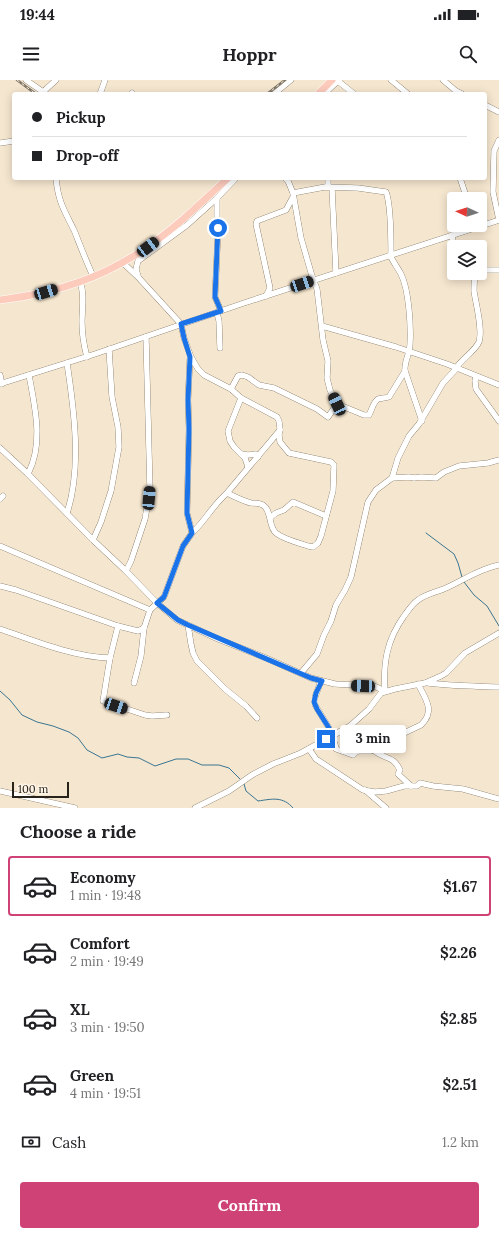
<!DOCTYPE html>
<meta charset="utf-8">
<style>
:root{--surface:#fff;--page:#f2f2f2;--text:#202124;--muted:#757577;--line:#e0e0e0;--accent:#ce4275}
body{margin:0;font-family:Lora,serif;background:var(--page);color:var(--text);height:100vh;display:flex;flex-direction:column;font-size:15px;white-space:nowrap}
*{box-sizing:border-box;margin:0}
p{font-size:13px;color:var(--muted)}
.icon{flex:none;width:22px;height:22px;fill:none;stroke:currentColor;stroke-width:2;stroke-linecap:round;stroke-linejoin:round}
.map{position:relative;height:728px;overflow:hidden}
.side{display:flex;flex-direction:column;background:var(--surface);flex:1}
.side>*{flex:none}
.hud{position:absolute;left:12px;top:12px;width:475px;height:88px;border-radius:4px;box-shadow:0 2px 10px #0003;display:grid;align-content:center;height:88px;padding:0 20px;background:var(--surface)}
.needle{width:26px;rotate:273deg}
.buttons{position:absolute;left:447px;top:112px;display:grid;gap:8px}
.buttons a{display:grid;place-items:center;width:40px;height:40px;border-radius:4px;background:var(--surface);box-shadow:0 2px 10px #0003;font-size:20px}
.scale{position:absolute;left:12px;bottom:10px;width:57px;box-sizing:border-box;padding-left:4px;border:2px solid #28231a;border-top:0;font-size:11px;line-height:14px;white-space:nowrap;color:#28231a;-webkit-text-stroke:3px #fdf4e6;paint-order:stroke}
.end{position:absolute;width:18px;height:18px;margin:-9px;border:5px solid #1a73e8;background:#fff;box-shadow:0 0 0 2px #fff}
.from{border-radius:50%}
.bubble{position:absolute;height:28px;border-radius:4px;background:var(--surface);box-shadow:0 2px 10px #0003;font-size:13px;font-weight:700;line-height:28px;text-align:center}
.car{position:absolute;width:12px;height:24px;margin:-12px -6px;border-radius:5px;box-shadow:0 0 3px 1px #0007;background:linear-gradient(#222 24%,#8ab4d8 0 40%,#222 0 76%,#8ab4d8 0 86%,#222 0)}
.hud b{display:flex;align-items:center;gap:14px;height:38px;font-size:15px}
.hud b+b{border-top:1px solid var(--line)}
.hud i{width:10px;height:10px;background:var(--text)}
ul{padding:0;list-style:none}
li{display:flex;align-items:center;gap:12px;height:60px;margin:0 8px 6px;padding:0 12px;border:2px solid transparent;border-radius:4px}
li div{flex:1}
li b{display:block;font-size:15px}
li em{font-style:normal;font-weight:700}
li.active{border-color:var(--accent)}
li>.icon{width:36px;height:36px;stroke-width:1.5}
h2{padding:0 20px;font-size:18px;line-height:48px}
.pay{display:flex;align-items:center;gap:10px;height:44px;padding:0 20px;font-size:15px}
.pay p{margin-inline-start:auto}
.button{display:flex;gap:8px;margin-top:auto;padding:8px 20px}
.button a{flex:1;height:46px;border-radius:4px;background:var(--accent);color:#fff;font-size:16px;font-weight:700;line-height:46px;text-align:center}
.status{display:flex;justify-content:space-between;align-items:center;height:28px;padding:0 20px;background:var(--surface);direction:ltr}
.status svg{height:11px;fill:currentColor}
header{display:flex;justify-content:space-between;align-items:center;height:52px;padding:0 20px;background:var(--surface);font-size:18px;font-weight:700}
.map>svg:first-child{display:block}
.lines{fill:none;stroke-linecap:round;stroke-linejoin:round}
.stream{stroke:#3a7692;stroke-width:1}
.minor-casing{stroke:#6a5d49;stroke-width:6}
.major-casing{stroke:#fff;stroke-width:8}
.minor{stroke:#fff;stroke-width:5.5}
.major{stroke:#fccbbc;stroke-width:7}
.rail-casing{stroke:#7e7566;stroke-width:2.5}
.rail{stroke:#fdf4e6;stroke-width:1;stroke-dasharray:3;stroke-linecap:butt}
.route{stroke:#1a73e8;stroke-width:5}
</style>
<div class="status"><b>19:44</b><svg viewBox="0 0 49 12"><path d="M0 12V9h3v3zM5 12V6h3v6zM10 12V3h3v9zM15 12V0h3v12zM26 1h20v11H26zM47 4h2v5h-2z"/></svg></div>
<header><svg class="icon" aria-label="menu" viewBox="0 0 24 24"><path d="M4 6h16M4 12h16M4 18h16"/></svg>Hoppr<svg class="icon" aria-label="search" viewBox="0 0 24 24"><circle cx="10" cy="10" r="6"/><path d="M15 15l6 6"/></svg></header>
<div class="map">
<svg width="499" height="728" viewBox="0 0 499 728">
<rect width="100%" height="100%" fill="#f5e6cf"/>
<g class="lines">
<g class="stream">
<path d="M426,453l28,21 4,9 4,14"/>
<path d="M464,502l10,13 13,11 12,20"/>
<path d="M0,611l10,9 12,15 15,7 16,4 16,6 9,6 9,12 15,8 16,-4 9,3 12,1 16,8 21,-7h12l14,6h17l10,3 11,11"/>
<path d="M244,704l2,7 12,10c14,-2 25,-5 35,7"/>
</g>
<g class="minor-casing">
<g id="minor">
<path d="M26,0l20,14"/>
<path d="M391,0l17,14"/>
<path d="M443,0l13,11 6,3"/>
<path d="M338,1l16,13"/>
<path d="M43,12l13,-12"/>
<path d="M100,14l5,-14"/>
<path d="M131,14l1,-1"/>
<path d="M274,14l17,-14"/>
<path d="M324,14l15,-14"/>
<path d="M485,25l14,7"/>
<path d="M0,63l14,-2"/>
<path d="M56,98c2,23 8,32 18,52 6,15 12,31 19,46"/>
<path d="M285,98l3,3 5,12 8,45 11,38 5,13 6,51 5,21 -1,17 3,12 7,14 27,11h5c3,-5 4,-13 9,-16 3,-1 8,-1 11,-2l16,-26"/>
<path d="M328,98v9"/>
<path d="M460,98l7,21"/>
<path d="M332,108l4,85"/>
<path d="M293,113l32,-6 33,1 28,4c5,12 5,48 5,63"/>
<path d="M217,118v21l1,13 -3,65 6,14"/>
<path d="M499,140l-6,-28 1,-41 5,-11"/>
<path d="M452,155l2,12"/>
<path d="M390,175c3,7 8,13 11,19 8,16 10,52 9,70 0,10 -6,17 -5,27l17,50"/>
<path d="M122,182l16,15 43,47 3,14 7,19 7,12 6,6 27,14 10,9 36,19 2,4 1,8 -1,6 1,7 9,11 42,9 3,3 -1,26 -12,45 -3,7 -5,4 -5,-1c-9,-3 -25,-7 -32,-13 -8,-7 -4,-22 -13,-28 -4,-2 -8,-2 -12,-2 -8,-2 -16,-6 -24,-10"/>
<path d="M480,190h19"/>
<path d="M138,196l-2,-7 2,-8 49,-36 30,-27 19,-20"/>
<path d="M80,201c5,14 2,27 2,41 0,12 2,24 5,35"/>
<path d="M266,216l4,-8 -14,-64 1,-3 29,-11 7,-13"/>
<path d="M217,233l2,8 1,27"/>
<path d="M322,246l74,21 51,17 52,21"/>
<path d="M456,288c6,-9 19,-17 23,-26 4,-13 -3,-37 -5,-51 0,-5 0,-10 1,-15l-10,-3"/>
<path d="M0,295l2,9"/>
<path d="M476,297l-1,4 1,8 23,32"/>
<path d="M0,304l95,-30 149,-51 255,-83"/>
<path d="M231,309l7,-13 4,-1 6,2 11,8 15,3 43,21 11,8 9,-13"/>
<path d="M241,318l-13,33 2,10 4,6 11,11 3,9"/>
<path d="M0,368l28,26 65,66 33,31 31,32 20,17 41,19 48,19 45,20 24,6 39,2 11,5"/>
<path d="M241,374l7,1 8,-1 2,3"/>
<path d="M28,394c16,-31 7,-66 1,-99"/>
<path d="M392,398l17,-1 5,1 7,-1 15,1 8,-6 15,-6 29,-3 11,-3"/>
<path d="M0,419l3,-3"/>
<path d="M67,433c15,-45 7,-104 0,-150"/>
<path d="M271,437l5,-4 8,-3 9,-8 33,14"/>
<path d="M192,453c13,-12 21,-28 35,-40l53,-63"/>
<path d="M93,460l8,-18 10,-31 8,-44 -1,-20 -6,-30 -3,-48"/>
<path d="M0,466l150,64"/>
<path d="M126,491l5,-10 14,-42 5,-29 -4,-153"/>
<path d="M0,506l16,4 102,36"/>
<path d="M188,545l3,19 2,9 4,8 28,28 21,17 11,12"/>
<path d="M0,549c34,12 74,28 110,29"/>
<path d="M301,593l16,-19 7,-19 7,-14 5,-16 9,-15 6,-13 17,-75 8,-12 16,-12 6,-20 11,-22 10,-12 24,-41 14,-15"/>
<path d="M321,601l-6,16v8l14,23 2,9 4,7 1,5 17,6 3,-3 3,-1h12l12,-8 38,-18c15,-14 4,-27 -3,-41"/>
<path d="M134,603l7,-27 3,-28"/>
<path d="M428,603c23,3 47,3 71,4"/>
<path d="M385,611c-2,-29 2,-51 19,-75 4,-5 8,-12 14,-16 8,-6 19,-8 28,-12 18,-8 33,-19 53,-23"/>
<path d="M167,635l-15,1 -7,-1 -42,-14 7,-43 8,-32 20,5 6,-3 6,-18 14,-13 19,-51 9,-13 -5,-20 2,-84 -1,-29 2,-43"/>
<path d="M309,669l7,10 47,31 12,2 11,-1 18,-5h13l3,-3 13,3 30,3 36,10"/>
<path d="M373,670c12,10 20,5 27,20l-2,4 13,12"/>
<path d="M365,710l21,18"/>
<path d="M0,711l75,17"/>
<path d="M195,728l34,-17 23,-16 21,-11 28,-11 49,-27 19,-17 12,-16 14,-4 30,-6 16,-7 5,-3 19,-20 34,-20"/>
</g>
</g>
<g class="major-casing">
<g id="major">
<path d="M318,14l14,-14"/>
<path d="M0,220c12,-2 24,-3 36,-6 39,-8 79,-24 111,-47 30,-20 55,-45 81,-69"/>
</g>
</g>
<use href="#minor" class="minor"/>
<use href="#major" class="major"/>
<g class="rail-casing">
<g id="rail">
<path d="M17,0l19,14"/>
<path d="M267,14l18,-14"/>
</g>
</g>
<use href="#rail" class="rail"/>
</g>
<g class="lines">
<path class="route" d="M218,148l-3,69 6,14 -40,13 3,14 6,19 -2,43 1,29 -2,84 5,20 -9,13 -19,51 -7,6 21,17 10,5 123,53 11,3 -6,12 -2,9 3,7 12,19 1,9 -4,2"/>
</g>
</svg>
<div class="buttons">
<a><svg class="needle" viewBox="-14 -14 28 28"><path d="M0-13l5 13h-10z" fill="#e53935"/><path d="M0 13l5-13h-10z" fill="#757577"/></svg></a>
<a><svg class="icon" aria-label="layers" viewBox="0 0 24 24"><path d="M12 4l9 5-9 5-9-5zM3 14l9 5 9-5"/></svg></a>
</div>
<div class="scale">100 m</div>
<i class="end from" style="left:218px;top:148px"></i>
<i class="end" style="left:326px;top:659px"></i>
<div class="bubble" style="left:340px;top:645px;width:66px">3 min</div>
<i class="car" style="left:148px;top:167px;rotate:53deg"></i>
<i class="car" style="left:302px;top:204px;rotate:72deg"></i>
<i class="car" style="left:46px;top:212px;rotate:73deg"></i>
<i class="car" style="left:337px;top:324px;rotate:335deg"></i>
<i class="car" style="left:149px;top:418px;rotate:5deg"></i>
<i class="car" style="left:363px;top:606px;rotate:272deg"></i>
<i class="car" style="left:116px;top:626px;rotate:108deg"></i>
<div class="hud">
<b><i class="from"></i>Pickup</b>
<b><i></i>Drop-off</b>
</div>
</div>
<section class="side">
<h2>Choose a ride</h2>
<ul>
<li class="active"><svg class="icon" aria-label="car" viewBox="0 0 24 24"><path d="M5 17H2v-5l4-1 3-4h7l3 4 3 1v5h-3M9 17h6M6 11h13"/><circle cx="7" cy="17" r="2"/><circle cx="17" cy="17" r="2"/></svg><div><b>Economy</b><p>1 min · 19:48</p></div><em>$1.67</em></li>
<li><svg class="icon" aria-label="car" viewBox="0 0 24 24"><path d="M5 17H2v-5l4-1 3-4h7l3 4 3 1v5h-3M9 17h6M6 11h13"/><circle cx="7" cy="17" r="2"/><circle cx="17" cy="17" r="2"/></svg><div><b>Comfort</b><p>2 min · 19:49</p></div><em>$2.26</em></li>
<li><svg class="icon" aria-label="car" viewBox="0 0 24 24"><path d="M5 17H2v-5l4-1 3-4h7l3 4 3 1v5h-3M9 17h6M6 11h13"/><circle cx="7" cy="17" r="2"/><circle cx="17" cy="17" r="2"/></svg><div><b>XL</b><p>3 min · 19:50</p></div><em>$2.85</em></li>
<li><svg class="icon" aria-label="car" viewBox="0 0 24 24"><path d="M5 17H2v-5l4-1 3-4h7l3 4 3 1v5h-3M9 17h6M6 11h13"/><circle cx="7" cy="17" r="2"/><circle cx="17" cy="17" r="2"/></svg><div><b>Green</b><p>4 min · 19:51</p></div><em>$2.51</em></li>
</ul>
<div class="pay"><svg class="icon" aria-label="cash" viewBox="0 0 24 24"><path d="M3 7h18v10H3z"/><circle cx="12" cy="12" r="2"/></svg>Cash<p>1.2 km</p></div>
<div class="button"><a>Confirm</a></div>
</section>
